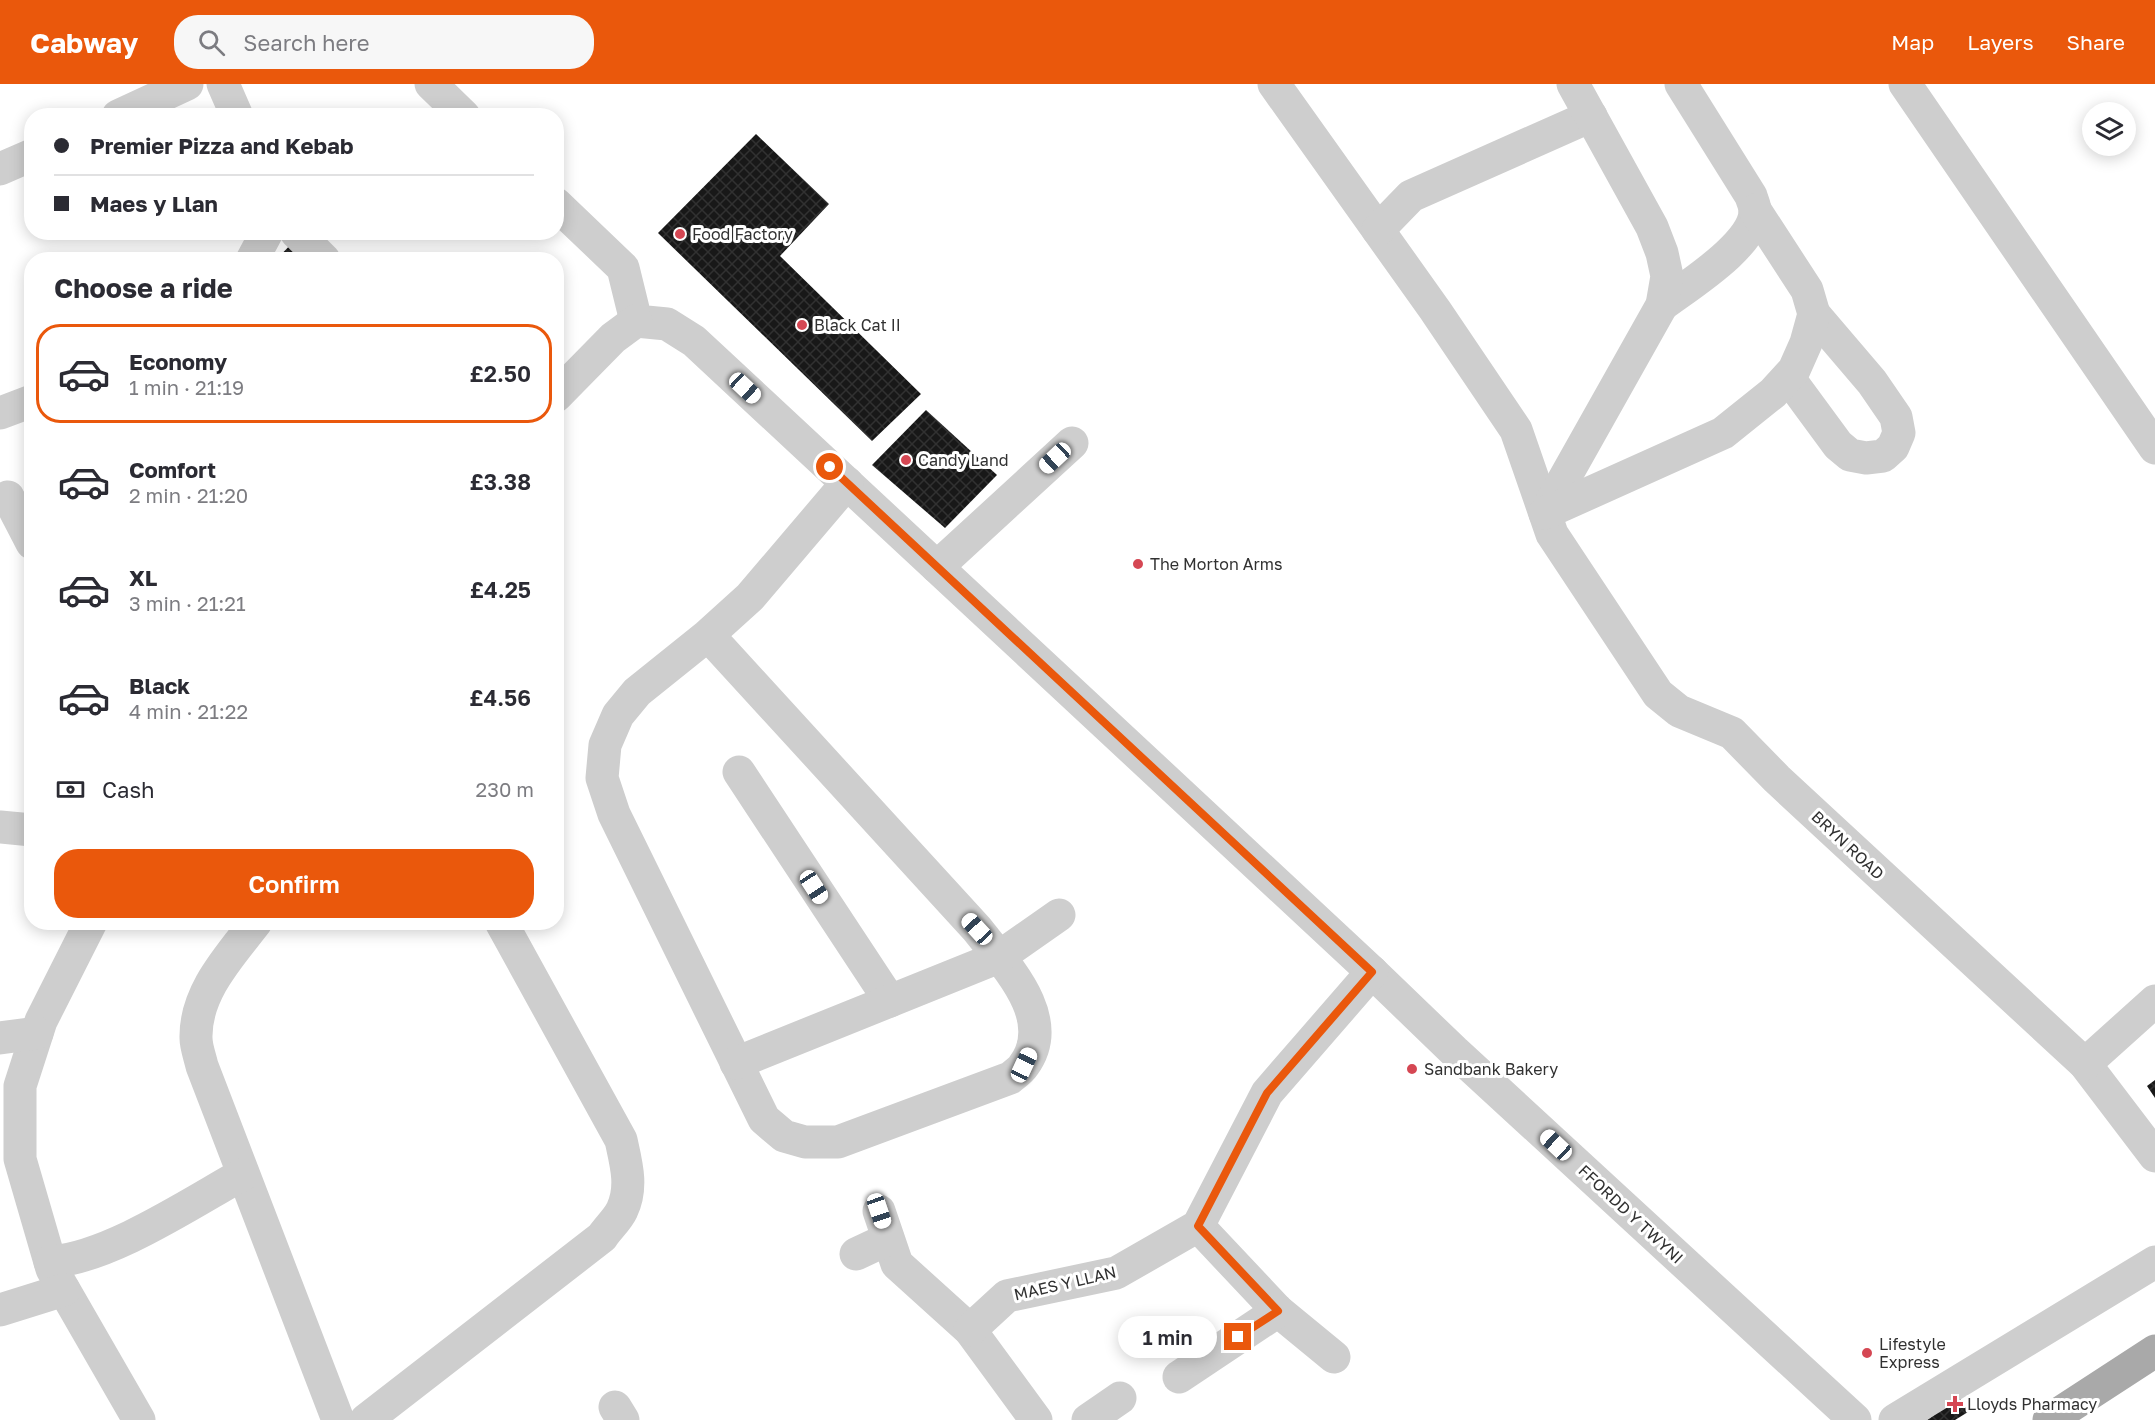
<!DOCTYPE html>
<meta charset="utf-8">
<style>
:root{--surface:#fff;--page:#f7f7f7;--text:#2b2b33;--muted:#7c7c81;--line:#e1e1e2;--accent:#ea580c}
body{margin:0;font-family:"Golos Text",sans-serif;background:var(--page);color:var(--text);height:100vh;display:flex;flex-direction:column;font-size:22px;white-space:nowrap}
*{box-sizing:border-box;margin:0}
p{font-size:20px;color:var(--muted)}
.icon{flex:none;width:33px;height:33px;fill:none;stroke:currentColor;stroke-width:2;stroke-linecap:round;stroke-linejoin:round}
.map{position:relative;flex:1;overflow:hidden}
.details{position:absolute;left:24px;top:168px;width:540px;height:678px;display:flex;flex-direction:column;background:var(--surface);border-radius:24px;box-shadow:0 3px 15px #0003}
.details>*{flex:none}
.top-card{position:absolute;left:24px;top:24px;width:540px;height:132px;border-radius:24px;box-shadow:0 3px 15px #0003;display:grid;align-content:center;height:132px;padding:0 30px;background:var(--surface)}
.fabs{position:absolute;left:2082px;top:18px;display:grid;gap:12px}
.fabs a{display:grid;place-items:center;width:54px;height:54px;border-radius:50%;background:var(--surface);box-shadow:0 3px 15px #0003;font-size:30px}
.end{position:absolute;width:27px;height:27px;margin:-14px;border:8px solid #ea580c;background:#fff;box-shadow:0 0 0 3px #fff}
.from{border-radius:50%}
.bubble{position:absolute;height:42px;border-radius:21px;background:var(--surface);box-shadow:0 3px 15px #0003;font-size:20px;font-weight:600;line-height:42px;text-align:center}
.car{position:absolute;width:18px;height:36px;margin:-18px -9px;border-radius:8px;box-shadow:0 0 4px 2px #0007;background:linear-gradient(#fff 24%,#345 0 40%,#fff 0 76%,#345 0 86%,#fff 0)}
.top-card b{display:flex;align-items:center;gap:21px;height:57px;font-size:22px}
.top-card b+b{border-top:2px solid var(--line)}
.top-card i{width:15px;height:15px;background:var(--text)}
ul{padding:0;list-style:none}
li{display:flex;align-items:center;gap:18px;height:99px;margin:0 12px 9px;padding:0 18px;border:3px solid transparent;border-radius:24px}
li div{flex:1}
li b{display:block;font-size:22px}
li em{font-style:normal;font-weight:600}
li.current{border-color:var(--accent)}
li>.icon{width:54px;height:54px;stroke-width:1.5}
h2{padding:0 30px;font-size:27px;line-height:72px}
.pay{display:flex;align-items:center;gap:15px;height:66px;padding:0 30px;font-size:22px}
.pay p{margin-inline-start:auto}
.primary-button{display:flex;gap:12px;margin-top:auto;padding:12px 30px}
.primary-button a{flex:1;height:69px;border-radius:24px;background:var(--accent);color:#fff;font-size:24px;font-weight:600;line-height:69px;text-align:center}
header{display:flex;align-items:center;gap:36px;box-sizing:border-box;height:84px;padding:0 30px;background:var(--accent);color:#fff}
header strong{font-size:28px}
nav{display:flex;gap:33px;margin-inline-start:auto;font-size:21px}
.search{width:420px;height:54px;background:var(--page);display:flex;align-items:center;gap:15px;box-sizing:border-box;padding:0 21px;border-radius:24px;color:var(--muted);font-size:22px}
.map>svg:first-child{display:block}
.building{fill:url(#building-cross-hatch)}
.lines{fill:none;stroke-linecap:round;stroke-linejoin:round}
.minor{stroke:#cecece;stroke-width:33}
.major{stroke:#a9a9a9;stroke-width:33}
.route{stroke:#ea580c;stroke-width:8}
.poi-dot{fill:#d54753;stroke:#fff;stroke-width:2}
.labels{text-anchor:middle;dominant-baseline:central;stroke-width:6;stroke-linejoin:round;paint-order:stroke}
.poi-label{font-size:16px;fill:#313131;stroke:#fff;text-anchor:start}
.street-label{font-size:16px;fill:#313131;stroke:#fff}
</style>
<header>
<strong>Cabway</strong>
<div class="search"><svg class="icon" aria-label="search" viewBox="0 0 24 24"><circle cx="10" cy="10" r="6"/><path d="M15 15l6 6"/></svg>Search here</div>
<nav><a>Map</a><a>Layers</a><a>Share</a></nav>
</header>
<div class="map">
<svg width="2155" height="1336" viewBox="0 0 2155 1336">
<defs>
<pattern id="building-cross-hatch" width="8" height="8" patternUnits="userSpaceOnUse" patternTransform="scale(1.5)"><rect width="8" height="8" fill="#181818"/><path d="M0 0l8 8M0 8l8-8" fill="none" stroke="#313131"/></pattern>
</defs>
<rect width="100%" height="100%" fill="#fff"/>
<g class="building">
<path d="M756,50l73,70 -49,52 141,138 -49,47 -214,-208z"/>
<path d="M294,157l20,19h-38z"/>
<path d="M926,326l71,65 -52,53 -73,-63z"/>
<path d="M2155,996v18l-8,-12z"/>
<path d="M1959,1313l9,15 -13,8h-28z"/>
</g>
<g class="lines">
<g class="minor">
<path d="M223,0l14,32"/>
<path d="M431,0l33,32"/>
<path d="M1274,0l161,226 81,120 36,104 106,160 21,17 53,22 45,46 308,285 70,92"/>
<path d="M1905,0l250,364"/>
<path d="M118,32l69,-32"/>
<path d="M0,85l32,-14"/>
<path d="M556,120l67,64 13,53 31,3 27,17 678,631 82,79 401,369"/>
<path d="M1378,146l33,-34 180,-80"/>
<path d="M296,148l28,28"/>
<path d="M252,176l15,-28"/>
<path d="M1662,221c25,-19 94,-61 93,-95 0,-4 -3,-10 -4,-14l-70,-112"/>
<path d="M1788,293l50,68 12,10 16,3 17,-2 10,-9 6,-14 -3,-16 -24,-35 -58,-68"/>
<path d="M556,312l57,-58 23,-17"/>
<path d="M0,329l32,-12"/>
<path d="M8,413l24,46"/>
<path d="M1545,429l117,-208 5,-29 -5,-23 -10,-26 -79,-143"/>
<path d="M1545,429l178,-80 50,-40 21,-23 12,-27 8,-29 -7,-24 -52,-80"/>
<path d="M937,483l135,-124"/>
<path d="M708,551l269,294c28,36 81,89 47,136 -3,5 -9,9 -14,13l-172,64h-33l-21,-6 -20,-17 -150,-305 -12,-36 3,-33 13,-30 19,-23 71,-57 42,-38 97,-114"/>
<path d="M739,688l151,229"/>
<path d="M0,743l32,3"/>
<path d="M91,838l-50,99 -21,65v73l32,110 87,151"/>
<path d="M256,838c-26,34 -61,70 -60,116 0,9 4,19 6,28l136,354"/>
<path d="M0,954l37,-5"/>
<path d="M736,979l263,-106 60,-42"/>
<path d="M2085,980l70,-63"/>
<path d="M879,1127l18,53 73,66 66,90"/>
<path d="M1198,1142l80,85 56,46"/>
<path d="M856,1170l32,-15"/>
<path d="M50,1178c59,-4 141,-59 193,-88"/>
<path d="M0,1226l64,-20"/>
<path d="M970,1246l37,-34 109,-23 82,-47 69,-133 105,-121"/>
<path d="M1179,1293l99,-66"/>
<path d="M615,1323l8,13"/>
<path d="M366,1336l236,-183c6,-9 16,-18 20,-27 11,-23 4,-47 -1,-70l-120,-218"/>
<path d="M1088,1336l32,-22"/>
<path d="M1895,1336l260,-158"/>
</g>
<path class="major" d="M2049,1336l106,-69"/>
</g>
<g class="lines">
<path class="route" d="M830,383l542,505 -105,121 -69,133 80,85 -40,26"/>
</g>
<g class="poi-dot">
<circle cx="680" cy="150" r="6"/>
<circle cx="802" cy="241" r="6"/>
<circle cx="906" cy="376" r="6"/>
<circle cx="1138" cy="480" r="6"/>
<circle cx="1412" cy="985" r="6"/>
<circle cx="1867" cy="1269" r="6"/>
<path d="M1952 1311h6v6h6v6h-6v6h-6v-6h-6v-6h6z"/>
</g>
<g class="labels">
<g class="poi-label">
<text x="692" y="150">Food Factory</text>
<text x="814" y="241">Black Cat II</text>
<text x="918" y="376">Candy Land</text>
<text x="1150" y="480">The Morton Arms</text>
<text x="1424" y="985">Sandbank Bakery</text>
<text x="1879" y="1260">Lifestyle<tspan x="1879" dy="18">Express</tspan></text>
<text x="1967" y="1320">Lloyds Pharmacy</text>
</g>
<g class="street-label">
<text transform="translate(1848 761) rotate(43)">BRYN ROAD</text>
<text transform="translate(1631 1130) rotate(43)">FFORDD Y TWYNI</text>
<text transform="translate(1065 1199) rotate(-13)">MAES Y LLAN</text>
</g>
</g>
</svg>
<div class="fabs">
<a><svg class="icon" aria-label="layers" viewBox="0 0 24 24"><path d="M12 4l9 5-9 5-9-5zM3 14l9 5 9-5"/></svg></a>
</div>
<i class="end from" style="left:830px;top:383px"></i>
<i class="end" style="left:1238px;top:1253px"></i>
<div class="bubble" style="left:1118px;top:1232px;width:99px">1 min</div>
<i class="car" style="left:745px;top:304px;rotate:133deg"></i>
<i class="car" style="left:1055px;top:374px;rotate:227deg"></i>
<i class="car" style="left:814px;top:803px;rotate:147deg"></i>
<i class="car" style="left:977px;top:845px;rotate:317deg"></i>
<i class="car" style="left:1024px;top:981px;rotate:25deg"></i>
<i class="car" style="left:1556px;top:1061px;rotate:313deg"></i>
<i class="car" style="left:879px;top:1127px;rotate:161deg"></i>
<div class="top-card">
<b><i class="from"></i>Premier Pizza and Kebab</b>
<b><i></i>Maes y Llan</b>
</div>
<section class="details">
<h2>Choose a ride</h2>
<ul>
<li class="current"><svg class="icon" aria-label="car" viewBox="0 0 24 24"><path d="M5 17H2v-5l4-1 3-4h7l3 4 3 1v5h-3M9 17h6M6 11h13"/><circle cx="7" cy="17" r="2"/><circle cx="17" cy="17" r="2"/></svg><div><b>Economy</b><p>1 min · 21:19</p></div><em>£2.50</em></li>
<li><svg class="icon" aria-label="car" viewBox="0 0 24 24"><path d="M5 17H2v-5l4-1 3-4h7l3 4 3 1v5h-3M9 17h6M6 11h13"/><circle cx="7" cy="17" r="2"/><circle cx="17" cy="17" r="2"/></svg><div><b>Comfort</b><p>2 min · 21:20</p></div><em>£3.38</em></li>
<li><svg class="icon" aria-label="car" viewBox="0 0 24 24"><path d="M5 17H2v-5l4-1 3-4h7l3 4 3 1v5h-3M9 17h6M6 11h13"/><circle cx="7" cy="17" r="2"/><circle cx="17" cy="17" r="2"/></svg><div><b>XL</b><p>3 min · 21:21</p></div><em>£4.25</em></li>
<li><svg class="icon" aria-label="car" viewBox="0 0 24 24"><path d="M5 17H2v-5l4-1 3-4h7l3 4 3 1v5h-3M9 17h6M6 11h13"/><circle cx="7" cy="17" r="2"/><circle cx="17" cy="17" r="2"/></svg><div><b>Black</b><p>4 min · 21:22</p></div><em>£4.56</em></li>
</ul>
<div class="pay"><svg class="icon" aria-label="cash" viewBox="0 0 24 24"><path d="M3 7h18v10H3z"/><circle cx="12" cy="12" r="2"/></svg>Cash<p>230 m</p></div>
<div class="primary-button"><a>Confirm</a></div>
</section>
</div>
